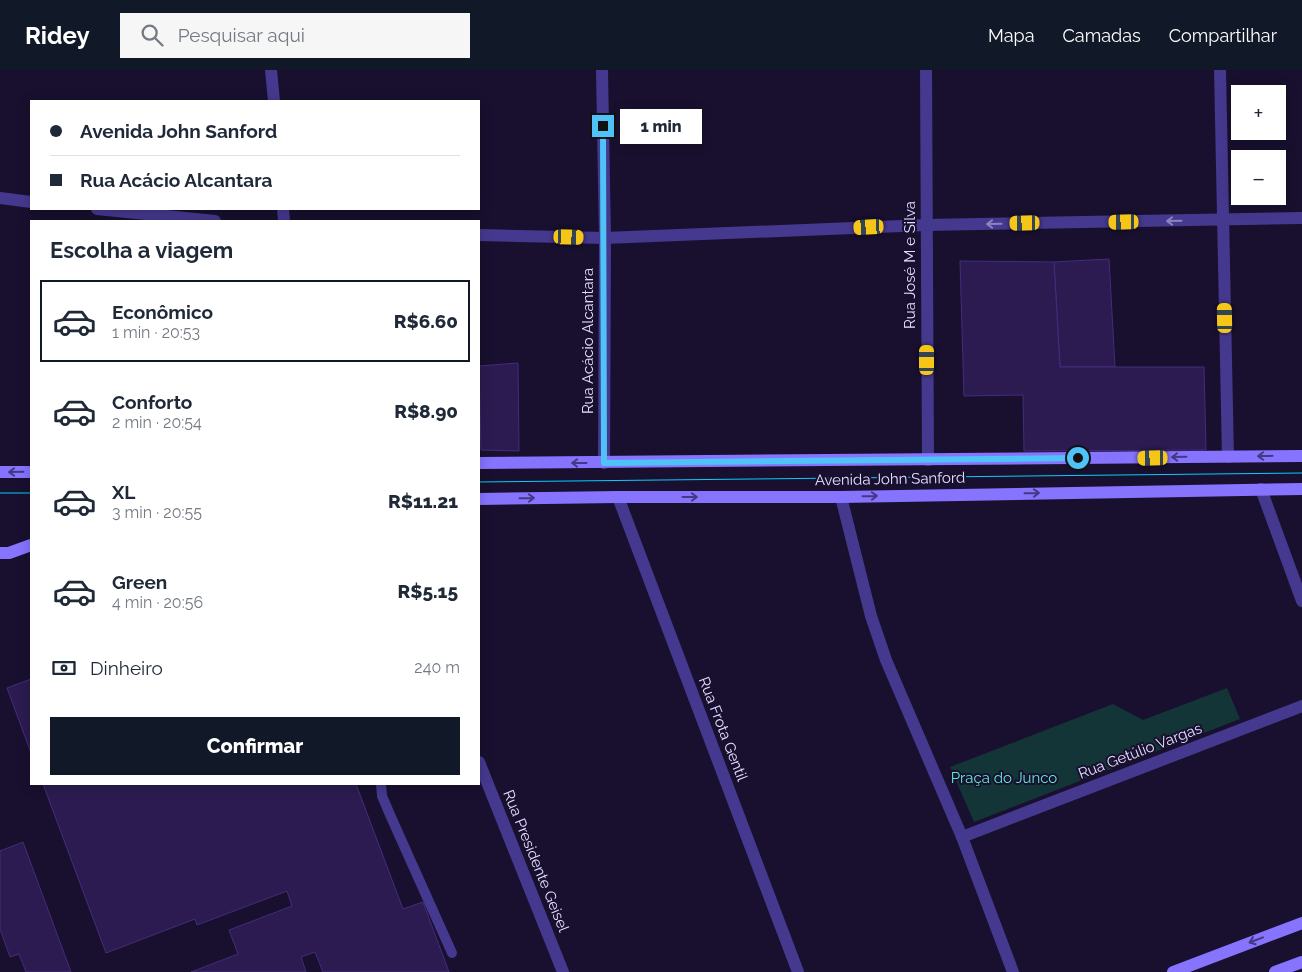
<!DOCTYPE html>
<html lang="pt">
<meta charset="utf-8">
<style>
:root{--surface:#fff;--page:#f6f6f7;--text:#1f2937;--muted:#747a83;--line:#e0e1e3;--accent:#111827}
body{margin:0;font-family:Raleway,sans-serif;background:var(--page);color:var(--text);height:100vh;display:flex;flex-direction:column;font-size:19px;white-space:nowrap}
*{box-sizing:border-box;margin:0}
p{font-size:16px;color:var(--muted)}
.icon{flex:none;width:28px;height:28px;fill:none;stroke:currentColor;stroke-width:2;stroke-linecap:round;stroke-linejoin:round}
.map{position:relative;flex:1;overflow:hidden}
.drawer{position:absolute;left:30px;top:150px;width:450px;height:565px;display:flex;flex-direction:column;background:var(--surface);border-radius:0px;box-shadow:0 2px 12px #0003}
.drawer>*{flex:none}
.top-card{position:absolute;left:30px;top:30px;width:450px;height:110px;border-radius:0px;box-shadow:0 2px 12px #0003;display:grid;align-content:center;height:110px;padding:0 20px;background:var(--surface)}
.controls{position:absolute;left:1231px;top:15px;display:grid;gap:10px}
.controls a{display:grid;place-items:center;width:55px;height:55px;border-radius:0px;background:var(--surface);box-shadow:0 2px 12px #0003;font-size:25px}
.end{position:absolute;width:22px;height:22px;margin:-11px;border:6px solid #4fc3f7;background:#111;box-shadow:0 0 0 2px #111}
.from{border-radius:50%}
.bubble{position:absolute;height:35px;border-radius:0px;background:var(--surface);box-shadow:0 2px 12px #0003;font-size:16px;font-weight:800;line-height:35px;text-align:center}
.car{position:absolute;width:15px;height:30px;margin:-15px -8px;border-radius:6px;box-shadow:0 0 4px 1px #0007;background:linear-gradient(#f5c518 24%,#345 0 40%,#f5c518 0 76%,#345 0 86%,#f5c518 0)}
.top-card b{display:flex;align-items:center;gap:18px;height:48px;font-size:19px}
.top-card b+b{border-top:1px solid var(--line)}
.top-card i{width:12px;height:12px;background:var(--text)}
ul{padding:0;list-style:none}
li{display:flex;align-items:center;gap:15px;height:82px;margin:0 10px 8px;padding:0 10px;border:2px solid transparent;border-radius:0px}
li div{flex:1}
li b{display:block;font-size:19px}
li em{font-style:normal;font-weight:800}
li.selected{border-color:var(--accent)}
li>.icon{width:45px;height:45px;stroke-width:1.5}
h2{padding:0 20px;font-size:22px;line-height:60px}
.pay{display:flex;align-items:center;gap:12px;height:55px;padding:0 20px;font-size:19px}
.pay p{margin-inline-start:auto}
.primary-button{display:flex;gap:10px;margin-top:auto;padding:10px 20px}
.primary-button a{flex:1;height:58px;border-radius:0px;background:var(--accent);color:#fff;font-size:20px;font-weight:800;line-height:58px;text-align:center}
header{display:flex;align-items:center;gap:30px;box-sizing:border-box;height:70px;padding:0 25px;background:var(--accent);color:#fff}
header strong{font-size:24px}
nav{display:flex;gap:28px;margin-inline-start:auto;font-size:18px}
.search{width:350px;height:45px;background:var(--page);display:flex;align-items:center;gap:12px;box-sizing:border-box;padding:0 18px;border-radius:0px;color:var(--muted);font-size:19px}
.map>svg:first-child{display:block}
.green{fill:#133538}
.building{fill:#2b1b50;stroke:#442c7d}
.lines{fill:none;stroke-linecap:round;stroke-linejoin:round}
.lane{stroke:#45398f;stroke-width:10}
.street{stroke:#45398f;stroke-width:12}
.secondary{stroke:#8674ff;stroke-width:12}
.tram{stroke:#09ccff;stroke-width:1}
.oneway{stroke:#8d83c1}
.oneway2{stroke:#443882}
.route{stroke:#4fc3f7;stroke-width:6}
.labels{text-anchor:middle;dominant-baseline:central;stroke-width:4;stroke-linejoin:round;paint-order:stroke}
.street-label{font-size:15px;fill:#e4ddff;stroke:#18102e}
.park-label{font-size:15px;fill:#60e8d4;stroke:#18102e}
</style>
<header>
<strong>Ridey</strong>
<div class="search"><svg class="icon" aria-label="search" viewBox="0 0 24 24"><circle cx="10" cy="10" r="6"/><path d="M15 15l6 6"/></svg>Pesquisar aqui</div>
<nav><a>Mapa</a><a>Camadas</a><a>Compartilhar</a></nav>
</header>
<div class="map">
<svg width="1302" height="902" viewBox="0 0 1302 902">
<rect width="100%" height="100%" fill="#18102e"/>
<path class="green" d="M1227,618l13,31 -266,103 -24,-55 163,-63 30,16z"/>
<g class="building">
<path d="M1109,189l6,108h-55l-6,-105z"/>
<path d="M960,191l94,1 6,105h144l2,83 -182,1 -1,-56 -59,1z"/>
<path d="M518,293l1,88 -38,-1 -2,-84z"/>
<path d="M31,609v74l-24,-65z"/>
<path d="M43,714h313l47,125 20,-7 26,70h-126l-8,-20 -14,5 5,15h-115l47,-18 -9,-24 63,-24 -5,-15 -90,34 -2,-6 -89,34z"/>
<path d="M23,772l48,130h-45l-7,-18 -9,3 -10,-28v-78z"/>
</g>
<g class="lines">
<path class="lane" d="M381,714l1,12 9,21 61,136"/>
<g class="street">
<path d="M271,0l3,31"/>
<path d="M602,0l3,168 -1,225"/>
<path d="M926,0l2,390"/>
<path d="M1220,0l8,387"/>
<path d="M0,128l31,4"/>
<path d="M97,139l118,12"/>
<path d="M283,139l1,12"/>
<path d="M479,165l126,3 321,-13 376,-7"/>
<path d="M1261,419l41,112"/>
<path d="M618,427l180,475"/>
<path d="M841,427l30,119 15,44 76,177 51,135"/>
<path d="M479,692l84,210"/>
<path d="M962,767l340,-131"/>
</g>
<g class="secondary">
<path d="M479,393l823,-7"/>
<path d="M0,402h31"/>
<path d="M479,429l139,-2h223l461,-8"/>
<path d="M0,483h9l22,-8"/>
<path d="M1173,902l129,-49"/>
<path d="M1275,902l27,-10"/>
</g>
<g class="tram">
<path d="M479,412l823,-9"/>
<path d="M0,423h31"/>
</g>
</g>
<defs><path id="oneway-shaft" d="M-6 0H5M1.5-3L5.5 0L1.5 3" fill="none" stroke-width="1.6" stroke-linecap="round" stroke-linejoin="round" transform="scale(1.25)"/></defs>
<g class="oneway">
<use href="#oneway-shaft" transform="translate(1174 151) rotate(179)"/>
<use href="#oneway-shaft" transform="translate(994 154) rotate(179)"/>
</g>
<g class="oneway2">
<use href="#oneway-shaft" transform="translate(1265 386) rotate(179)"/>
<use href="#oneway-shaft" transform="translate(1179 387) rotate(179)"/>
<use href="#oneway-shaft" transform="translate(579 393) rotate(180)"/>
<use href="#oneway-shaft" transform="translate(16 402) rotate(179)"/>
<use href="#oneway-shaft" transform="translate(1032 423) rotate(-1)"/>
<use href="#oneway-shaft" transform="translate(870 426) rotate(-1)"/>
<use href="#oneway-shaft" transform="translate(690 427)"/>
<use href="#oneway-shaft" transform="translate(527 428) rotate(-1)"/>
<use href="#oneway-shaft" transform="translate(1256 870) rotate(159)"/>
</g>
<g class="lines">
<path class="route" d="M603,56l1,337 474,-5"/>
</g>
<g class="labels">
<g class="street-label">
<text transform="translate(910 195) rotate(-90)">Rua José M e Silva</text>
<text transform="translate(588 271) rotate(-90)">Rua Acácio Alcantara</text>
<text transform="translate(890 409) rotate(-1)">Avenida John Sanford</text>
<text transform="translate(723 659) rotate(69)">Rua Frota Gentil</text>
<text transform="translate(1140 681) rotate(-21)">Rua Getúlio Vargas</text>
<text transform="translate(536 791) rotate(68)">Rua Presidente Geisel</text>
</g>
<g class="park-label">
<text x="1004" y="708">Praça do Junco</text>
</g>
</g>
</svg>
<div class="controls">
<a>+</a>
<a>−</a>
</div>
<i class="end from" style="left:1078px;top:388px"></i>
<i class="end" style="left:603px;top:56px"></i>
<div class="bubble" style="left:620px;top:39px;width:82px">1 min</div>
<i class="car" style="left:1124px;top:152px;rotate:269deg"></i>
<i class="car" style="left:1025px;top:153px;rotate:269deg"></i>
<i class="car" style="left:869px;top:157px;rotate:267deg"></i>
<i class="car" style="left:569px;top:167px;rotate:92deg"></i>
<i class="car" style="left:1225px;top:248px;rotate:359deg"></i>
<i class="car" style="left:927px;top:290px;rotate:0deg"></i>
<i class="car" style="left:1153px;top:388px;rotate:269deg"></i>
<div class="top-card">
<b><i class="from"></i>Avenida John Sanford</b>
<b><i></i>Rua Acácio Alcantara</b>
</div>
<section class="drawer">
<h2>Escolha a viagem</h2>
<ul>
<li class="selected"><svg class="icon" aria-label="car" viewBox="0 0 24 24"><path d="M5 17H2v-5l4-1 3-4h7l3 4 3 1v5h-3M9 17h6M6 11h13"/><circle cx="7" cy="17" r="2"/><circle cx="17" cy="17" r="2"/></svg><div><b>Econômico</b><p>1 min · 20:53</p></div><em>R$6.60</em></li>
<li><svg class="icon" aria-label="car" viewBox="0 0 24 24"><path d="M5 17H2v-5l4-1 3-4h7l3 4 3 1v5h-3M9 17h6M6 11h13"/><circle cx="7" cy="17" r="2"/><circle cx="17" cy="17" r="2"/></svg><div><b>Conforto</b><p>2 min · 20:54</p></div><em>R$8.90</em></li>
<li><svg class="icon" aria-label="car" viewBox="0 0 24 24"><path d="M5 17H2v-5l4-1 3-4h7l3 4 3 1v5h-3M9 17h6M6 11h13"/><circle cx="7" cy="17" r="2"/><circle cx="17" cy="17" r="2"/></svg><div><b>XL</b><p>3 min · 20:55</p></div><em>R$11.21</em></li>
<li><svg class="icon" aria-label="car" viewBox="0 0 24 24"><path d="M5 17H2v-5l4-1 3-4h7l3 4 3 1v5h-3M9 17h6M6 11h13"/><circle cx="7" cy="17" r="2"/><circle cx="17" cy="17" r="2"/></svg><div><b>Green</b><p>4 min · 20:56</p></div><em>R$5.15</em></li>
</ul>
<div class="pay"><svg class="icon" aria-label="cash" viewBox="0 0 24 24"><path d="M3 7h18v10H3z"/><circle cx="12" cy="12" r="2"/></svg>Dinheiro<p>240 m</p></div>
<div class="primary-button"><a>Confirmar</a></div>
</section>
</div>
